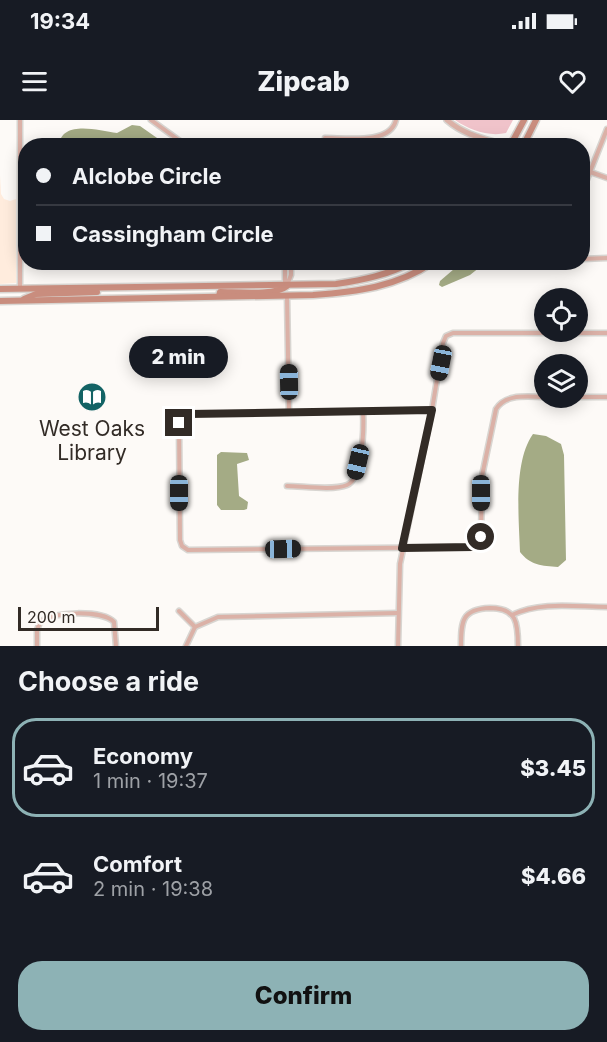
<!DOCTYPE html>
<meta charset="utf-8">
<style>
:root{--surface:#171b24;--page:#20242c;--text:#f1f3f6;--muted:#9ea1a6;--line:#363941;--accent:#8db2b5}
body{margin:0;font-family:Inter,sans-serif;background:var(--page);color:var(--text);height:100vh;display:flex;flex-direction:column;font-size:22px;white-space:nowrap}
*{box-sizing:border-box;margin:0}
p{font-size:20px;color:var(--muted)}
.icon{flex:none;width:33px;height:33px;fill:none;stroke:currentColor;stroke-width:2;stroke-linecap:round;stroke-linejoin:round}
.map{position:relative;height:526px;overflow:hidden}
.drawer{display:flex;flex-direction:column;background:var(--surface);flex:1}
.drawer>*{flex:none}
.top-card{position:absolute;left:18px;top:18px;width:572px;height:132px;border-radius:24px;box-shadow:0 3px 15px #0003;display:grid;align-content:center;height:132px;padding:0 18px;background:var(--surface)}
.buttons{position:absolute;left:534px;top:168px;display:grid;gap:12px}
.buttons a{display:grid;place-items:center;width:54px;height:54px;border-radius:50%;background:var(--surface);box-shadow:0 3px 15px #0003;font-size:30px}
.scale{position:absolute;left:18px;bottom:15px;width:141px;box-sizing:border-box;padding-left:6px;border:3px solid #322b26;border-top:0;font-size:16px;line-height:21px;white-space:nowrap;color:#322b26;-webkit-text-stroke:4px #fdfaf7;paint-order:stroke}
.end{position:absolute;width:27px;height:27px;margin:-14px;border:8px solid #322b26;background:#fff;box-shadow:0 0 0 3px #fff}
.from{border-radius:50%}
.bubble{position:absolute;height:42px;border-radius:21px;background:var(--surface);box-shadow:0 3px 15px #0003;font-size:20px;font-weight:800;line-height:42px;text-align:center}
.car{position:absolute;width:18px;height:36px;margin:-18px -9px;border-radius:8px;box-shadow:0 0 4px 2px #0007;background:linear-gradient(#222 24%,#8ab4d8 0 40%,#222 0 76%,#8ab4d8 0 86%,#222 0)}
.top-card b{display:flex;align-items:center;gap:21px;height:57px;font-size:22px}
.top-card b+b{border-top:2px solid var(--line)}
.top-card i{width:15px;height:15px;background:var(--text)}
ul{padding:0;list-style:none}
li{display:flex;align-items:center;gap:18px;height:99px;margin:0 12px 9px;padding:0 6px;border:3px solid transparent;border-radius:24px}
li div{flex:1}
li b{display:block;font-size:22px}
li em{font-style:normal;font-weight:800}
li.current{border-color:var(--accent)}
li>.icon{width:54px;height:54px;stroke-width:1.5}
h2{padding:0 18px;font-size:27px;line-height:72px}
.cta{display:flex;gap:12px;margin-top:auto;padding:12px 18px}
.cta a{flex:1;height:69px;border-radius:24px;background:var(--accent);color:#111;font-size:24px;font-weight:800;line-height:69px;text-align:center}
.status{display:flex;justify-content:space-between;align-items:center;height:42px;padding:0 30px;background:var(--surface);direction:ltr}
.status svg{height:16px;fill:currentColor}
header{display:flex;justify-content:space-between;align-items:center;height:78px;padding:0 18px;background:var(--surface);font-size:27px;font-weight:800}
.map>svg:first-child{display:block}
.built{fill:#ffecdd}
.green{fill:#f0c3ca}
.water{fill:#a4ab85}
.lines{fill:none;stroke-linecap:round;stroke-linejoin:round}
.minor-casing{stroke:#d8d5d1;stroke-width:7}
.tertiary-casing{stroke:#d8d5d1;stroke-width:8}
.secondary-casing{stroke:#d8d5d1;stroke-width:9}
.minor{stroke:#dbb1a7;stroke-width:4}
.tertiary{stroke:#dbb1a7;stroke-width:5}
.secondary{stroke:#c98d7e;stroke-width:6}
.route{stroke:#322b26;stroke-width:8}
.labels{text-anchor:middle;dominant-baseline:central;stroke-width:5;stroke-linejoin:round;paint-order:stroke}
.poi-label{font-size:21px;fill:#322b26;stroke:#fdfaf7}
</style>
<div class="status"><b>19:34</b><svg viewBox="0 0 49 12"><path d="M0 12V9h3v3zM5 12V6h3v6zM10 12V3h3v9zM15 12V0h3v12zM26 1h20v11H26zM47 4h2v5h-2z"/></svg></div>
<header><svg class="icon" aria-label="menu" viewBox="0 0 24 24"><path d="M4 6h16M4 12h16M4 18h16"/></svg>Zipcab<svg class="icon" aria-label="heart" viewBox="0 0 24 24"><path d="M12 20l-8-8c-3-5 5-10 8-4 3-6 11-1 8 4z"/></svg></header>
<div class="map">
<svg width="607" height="526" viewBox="0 0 607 526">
<rect width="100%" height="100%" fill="#fdfaf7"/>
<path class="built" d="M0,55l1,19 3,5 6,2 6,-2v84l-16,1z"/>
<path class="green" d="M455,0h58l-7,13c-17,4 -37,-3 -51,-13z"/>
<g class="water">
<path d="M132,5l8,1 27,19h-108c3,-25 38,-15 58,-12z"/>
<path d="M461,143h24l-15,12 -28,12 -3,-2 1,-4z"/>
<path d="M533,314l13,2 15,8 3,11 2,105 -8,7c-16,-1 -28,-2 -38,-15 -1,-33 -7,-90 13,-118z"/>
<path d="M221,332l26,1 2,7 -12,4 2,32 9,6 -1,7 -3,1h-23l-4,-5v-50z"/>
</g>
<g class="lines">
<g class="minor-casing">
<g id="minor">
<path d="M20,0v169"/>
<path d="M151,0l29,21 11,5"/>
<path d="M325,18c21,0 65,7 71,-18"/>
<path d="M582,49l25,9"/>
<path d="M582,72l25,-63"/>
<path d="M582,139l25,-1"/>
<path d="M287,165l4,-10v-13"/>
<path d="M285,166v-24"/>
<path d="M287,176l2,116"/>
<path d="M578,277h29"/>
<path d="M432,290l-244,4 -5,2 -4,7 1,117 2,6 6,4 285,-3 6,-4 2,-6 1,-61 14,-67c10,-16 32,-12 48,-12"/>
<path d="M287,366c15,0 46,5 60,-1 16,-6 17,-58 16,-74"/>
<path d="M179,491l16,16"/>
<path d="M512,495c29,-14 64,-8 95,-8"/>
<path d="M37,526v-16l3,-8c13,-11 62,-12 74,0l2,24"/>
<path d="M186,526l9,-19 23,-10 180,-4"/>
<path d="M398,526l2,-82 32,-154 11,-67 3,-7 7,-3h154"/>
<path d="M461,526c0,-25 1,-37 29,-38 27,0 28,15 28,38"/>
</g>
</g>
<g class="tertiary-casing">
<path id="tertiary" d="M447,0c17,15 38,19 60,26"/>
</g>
<g class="secondary-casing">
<g id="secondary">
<path d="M510,26l14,-26"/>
<path d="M523,26l13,-26"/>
<path d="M0,169l336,-5c27,-4 52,-9 76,-22"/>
<path d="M219,176l1,-4c16,0 56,4 67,-6"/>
<path d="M24,179l12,-5 61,-2"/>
<path d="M0,181l313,-6c43,-3 84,-8 120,-33"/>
</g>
</g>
<use href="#minor" class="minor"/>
<use href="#tertiary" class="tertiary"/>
<use href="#secondary" class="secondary"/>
</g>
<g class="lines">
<path class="route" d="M179,303l4,-7 5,-2 244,-4 -30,138 71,-1 6,-4 2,-6"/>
</g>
<defs>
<g id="library-disc" transform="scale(1.5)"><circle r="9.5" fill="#136365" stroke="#fdfaf7"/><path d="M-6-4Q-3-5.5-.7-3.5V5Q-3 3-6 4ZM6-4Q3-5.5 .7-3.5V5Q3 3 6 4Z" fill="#fff"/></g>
</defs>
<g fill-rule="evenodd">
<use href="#library-disc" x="92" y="277"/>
</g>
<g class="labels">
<g class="poi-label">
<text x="92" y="308">West Oaks<tspan x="92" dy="24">Library</tspan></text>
</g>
</g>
</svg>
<div class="buttons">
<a><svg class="icon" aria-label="locate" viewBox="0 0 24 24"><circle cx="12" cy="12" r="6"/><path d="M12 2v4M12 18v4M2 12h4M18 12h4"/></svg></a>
<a><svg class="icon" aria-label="layers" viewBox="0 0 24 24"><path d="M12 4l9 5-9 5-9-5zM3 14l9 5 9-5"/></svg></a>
</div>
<div class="scale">200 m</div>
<i class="end from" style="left:481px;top:417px"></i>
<i class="end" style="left:179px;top:303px"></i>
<div class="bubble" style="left:129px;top:216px;width:99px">2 min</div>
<i class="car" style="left:441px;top:243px;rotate:191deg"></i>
<i class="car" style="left:289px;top:262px;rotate:359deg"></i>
<i class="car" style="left:358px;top:342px;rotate:193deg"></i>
<i class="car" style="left:179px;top:373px;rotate:180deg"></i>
<i class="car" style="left:481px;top:373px;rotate:180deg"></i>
<i class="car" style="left:283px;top:429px;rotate:89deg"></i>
<div class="top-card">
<b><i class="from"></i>Alclobe Circle</b>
<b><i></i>Cassingham Circle</b>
</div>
</div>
<section class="drawer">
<h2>Choose a ride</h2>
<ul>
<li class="current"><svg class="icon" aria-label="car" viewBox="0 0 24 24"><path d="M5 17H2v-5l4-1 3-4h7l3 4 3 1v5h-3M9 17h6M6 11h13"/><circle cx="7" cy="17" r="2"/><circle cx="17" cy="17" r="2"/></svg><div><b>Economy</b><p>1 min · 19:37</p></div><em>$3.45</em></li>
<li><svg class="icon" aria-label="car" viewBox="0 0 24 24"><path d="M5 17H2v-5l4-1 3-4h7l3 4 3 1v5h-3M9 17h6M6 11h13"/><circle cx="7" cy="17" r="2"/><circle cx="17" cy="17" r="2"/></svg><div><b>Comfort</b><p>2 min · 19:38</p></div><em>$4.66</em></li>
</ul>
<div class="cta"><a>Confirm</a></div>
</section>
